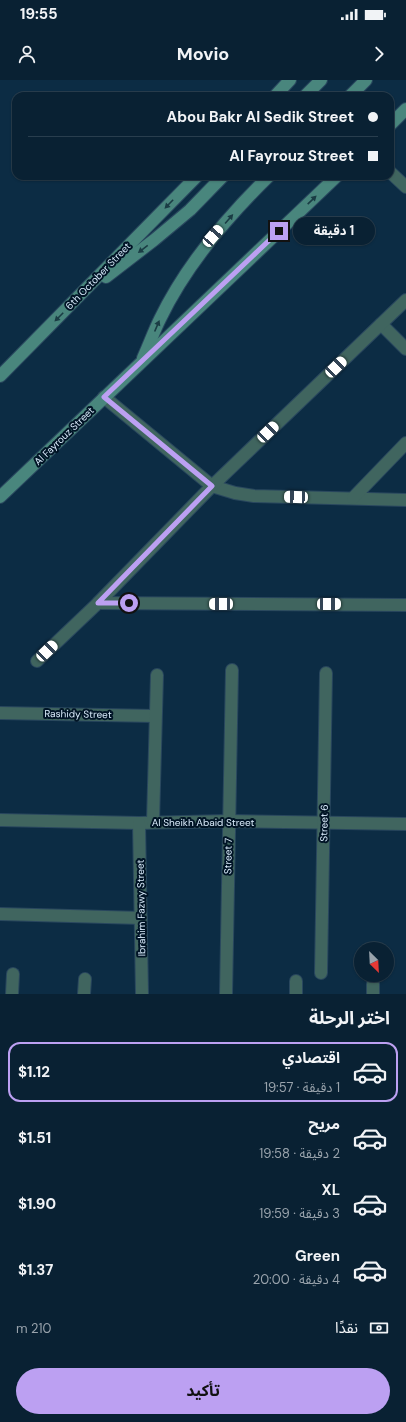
<!DOCTYPE html>
<html lang="ar">
<meta charset="utf-8">
<style>
:root{--surface:#092133;--page:#12293b;--text:#f1f3f6;--muted:#99a3ac;--line:#293e4e;--accent:#bca0f2}
body{margin:0;font-family:"DM Sans","Noto Sans Arabic",sans-serif;background:var(--page);color:var(--text);direction:rtl;height:100vh;display:flex;flex-direction:column;font-size:15px;white-space:nowrap}
*{box-sizing:border-box;margin:0}
p{font-size:13px;color:var(--muted)}
.icon{flex:none;width:22px;height:22px;fill:none;stroke:currentColor;stroke-width:2;stroke-linecap:round;stroke-linejoin:round}
.map{position:relative;height:914px;overflow:hidden;direction:ltr}
.panel{display:flex;flex-direction:column;background:var(--surface);flex:1}
.panel>*{flex:none}
.guide{position:absolute;left:12px;top:12px;width:382px;height:88px;border-radius:12px;box-shadow:0 1px 3px #0004,0 0 0 1px var(--line);direction:rtl;display:grid;align-content:center;height:88px;padding:0 16px;background:var(--surface)}
.needle{width:26px;rotate:156deg}
.buttons{position:absolute;left:354px;top:862px;display:grid;gap:8px}
.buttons a{display:grid;place-items:center;width:40px;height:40px;border-radius:50%;background:var(--surface);box-shadow:0 1px 3px #0004,0 0 0 1px var(--line);font-size:20px}
.end{position:absolute;width:18px;height:18px;margin:-9px;border:5px solid #bca0f2;background:#111;box-shadow:0 0 0 2px #111}
.from{border-radius:50%}
.bubble{position:absolute;height:28px;border-radius:14px;background:var(--surface);box-shadow:0 1px 3px #0004,0 0 0 1px var(--line);font-size:13px;font-weight:700;line-height:28px;text-align:center;direction:rtl}
.car{position:absolute;width:12px;height:24px;margin:-12px -6px;border-radius:5px;box-shadow:0 0 3px 1px #0007;background:linear-gradient(#fff 24%,#345 0 40%,#fff 0 76%,#345 0 86%,#fff 0)}
.guide b{display:flex;align-items:center;gap:14px;height:38px;font-size:15px}
.guide b+b{border-top:1px solid var(--line)}
.guide i{width:10px;height:10px;background:var(--text)}
ul{padding:0;list-style:none}
li{display:flex;align-items:center;gap:12px;height:60px;margin:0 8px 6px;padding:0 8px;border:2px solid transparent;border-radius:12px}
li div{flex:1}
li b{display:block;font-size:15px}
li em{font-style:normal;font-weight:700}
li.selected{border-color:var(--accent)}
li>.icon{width:36px;height:36px;stroke-width:1.5}
h2{padding:0 16px;font-size:18px;line-height:48px}
.pay{display:flex;align-items:center;gap:10px;height:44px;padding:0 16px;font-size:15px}
.pay p{margin-inline-start:auto}
.cta{display:flex;gap:8px;margin-top:auto;padding:8px 16px}
.cta a{flex:1;height:46px;border-radius:24px;background:var(--accent);color:#111;font-size:16px;font-weight:700;line-height:46px;text-align:center}
.status{display:flex;justify-content:space-between;align-items:center;height:28px;padding:0 20px;background:var(--surface);direction:ltr}
.status svg{height:11px;fill:currentColor}
header{display:flex;justify-content:space-between;align-items:center;height:52px;padding:0 16px;background:var(--surface);font-size:18px;font-weight:700}
.map>svg:first-child{display:block}
.lines{fill:none;stroke-linecap:round;stroke-linejoin:round}
.street-casing{stroke:#29475e;stroke-width:14}
.secondary-casing{stroke:#29475e;stroke-width:14}
.street{stroke:#40655f;stroke-width:12}
.secondary{stroke:#49867d;stroke-width:12}
.oneway{fill:#1a3c44}
.route{stroke:#bca0f2;stroke-width:5}
.labels{text-anchor:middle;dominant-baseline:central;stroke-width:4;stroke-linejoin:round;paint-order:stroke}
.street-label{font-size:10px;fill:#dbedfd;stroke:#001426}
</style>
<div class="status"><b>19:55</b><svg viewBox="0 0 49 12"><path d="M0 12V9h3v3zM5 12V6h3v6zM10 12V3h3v9zM15 12V0h3v12zM26 1h20v11H26zM47 4h2v5h-2z"/></svg></div>
<header><svg class="icon" aria-label="forward" viewBox="0 0 24 24"><path d="M9 5l7 7-7 7"/></svg>Movio<svg class="icon" aria-label="person" viewBox="0 0 24 24"><circle cx="12" cy="8" r="4"/><path d="M4 21q1-7 8-7t8 7"/></svg></header>
<div class="map">
<svg width="406" height="914" viewBox="0 0 406 914">
<rect width="100%" height="100%" fill="#0c2c44"/>
<g class="lines">
<g class="street-casing">
<g id="street">
<path d="M390,92l16,15"/>
<path d="M381,244l25,25"/>
<path d="M104,317l108,89 23,7 19,3 152,4"/>
<path d="M353,418l53,-55"/>
<path d="M98,523l308,2"/>
<path d="M37,581l61,-58 114,-117 194,-186"/>
<path d="M0,633l155,3"/>
<path d="M0,740l139,3 90,-2 177,3"/>
<path d="M153,742l4,-147"/>
<path d="M139,743l3,171"/>
<path d="M0,834l141,4"/>
<path d="M321,893l5,-300"/>
<path d="M373,904v10"/>
<path d="M12,914l1,-20"/>
<path d="M84,914l1,-15"/>
<path d="M226,914l6,-324"/>
<path d="M296,914v-13"/>
</g>
</g>
<g class="secondary-casing">
<g id="secondary">
<path d="M275,16l15,-16"/>
<path d="M305,16l16,-16"/>
<path d="M350,16l16,-16"/>
<path d="M390,45l16,-16"/>
<path d="M106,197l48,-37 36,-30 33,-34"/>
<path d="M143,278c6,-13 11,-27 17,-39 26,-54 66,-101 109,-143"/>
<path d="M0,296l197,-200"/>
<path d="M0,417l337,-321"/>
</g>
</g>
<use href="#street" class="street"/>
<use href="#secondary" class="secondary"/>
</g>
<defs><path id="oneway-solid" d="M-6-.8H1V-3.2L6.5 0L1 3.2V.8H-6Z"/></defs>
<g class="oneway">
<use href="#oneway-solid" transform="translate(312 120) rotate(-44)"/>
<use href="#oneway-solid" transform="translate(169 124) rotate(134)"/>
<use href="#oneway-solid" transform="translate(229 139) rotate(-49)"/>
<use href="#oneway-solid" transform="translate(143 169) rotate(142)"/>
<use href="#oneway-solid" transform="translate(59 237) rotate(135)"/>
<use href="#oneway-solid" transform="translate(157 246) rotate(-67)"/>
</g>
<g class="lines">
<path class="route" d="M129,523h-31l114,-117 -108,-89 175,-166"/>
</g>
<g class="labels">
<g class="street-label">
<text transform="translate(98 196) rotate(-46)">6th October Street</text>
<text transform="translate(64 356) rotate(-44)">Al Fayrouz Street</text>
<text transform="translate(78 634) rotate(1)">Rashidy Street</text>
<text x="203" y="742">Al Sheikh Abaid Street</text>
<text transform="translate(324 743) rotate(-89)">Street 6</text>
<text transform="translate(228 776) rotate(-89)">Street 7</text>
<text transform="translate(141 828) rotate(-91)">Ibrahim Fazwy Street</text>
</g>
</g>
</svg>
<div class="buttons">
<a><svg class="needle" viewBox="-14 -14 28 28"><path d="M0-13l5 13h-10z" fill="#e53935"/><path d="M0 13l5-13h-10z" fill="#99a3ac"/></svg></a>
</div>
<i class="end from" style="left:129px;top:523px"></i>
<i class="end" style="left:279px;top:151px"></i>
<div class="bubble" style="left:293px;top:137px;width:82px">1 دقيقة</div>
<i class="car" style="left:213px;top:156px;rotate:41deg"></i>
<i class="car" style="left:336px;top:287px;rotate:46deg"></i>
<i class="car" style="left:268px;top:352px;rotate:46deg"></i>
<i class="car" style="left:296px;top:417px;rotate:272deg"></i>
<i class="car" style="left:221px;top:524px;rotate:270deg"></i>
<i class="car" style="left:329px;top:524px;rotate:90deg"></i>
<i class="car" style="left:47px;top:571px;rotate:46deg"></i>
<div class="guide">
<b><i class="from"></i>Abou Bakr Al Sedik Street</b>
<b><i></i>Al Fayrouz Street</b>
</div>
</div>
<section class="panel">
<h2>اختر الرحلة</h2>
<ul>
<li class="selected"><svg class="icon" aria-label="car" viewBox="0 0 24 24"><path d="M5 17H2v-5l4-1 3-4h7l3 4 3 1v5h-3M9 17h6M6 11h13"/><circle cx="7" cy="17" r="2"/><circle cx="17" cy="17" r="2"/></svg><div><b>اقتصادي</b><p>1 دقيقة · 19:57</p></div><em>$1.12</em></li>
<li><svg class="icon" aria-label="car" viewBox="0 0 24 24"><path d="M5 17H2v-5l4-1 3-4h7l3 4 3 1v5h-3M9 17h6M6 11h13"/><circle cx="7" cy="17" r="2"/><circle cx="17" cy="17" r="2"/></svg><div><b>مريح</b><p>2 دقيقة · 19:58</p></div><em>$1.51</em></li>
<li><svg class="icon" aria-label="car" viewBox="0 0 24 24"><path d="M5 17H2v-5l4-1 3-4h7l3 4 3 1v5h-3M9 17h6M6 11h13"/><circle cx="7" cy="17" r="2"/><circle cx="17" cy="17" r="2"/></svg><div><b>XL</b><p>3 دقيقة · 19:59</p></div><em>$1.90</em></li>
<li><svg class="icon" aria-label="car" viewBox="0 0 24 24"><path d="M5 17H2v-5l4-1 3-4h7l3 4 3 1v5h-3M9 17h6M6 11h13"/><circle cx="7" cy="17" r="2"/><circle cx="17" cy="17" r="2"/></svg><div><b>Green</b><p>4 دقيقة · 20:00</p></div><em>$1.37</em></li>
</ul>
<div class="pay"><svg class="icon" aria-label="cash" viewBox="0 0 24 24"><path d="M3 7h18v10H3z"/><circle cx="12" cy="12" r="2"/></svg>نقدًا<p>210 m</p></div>
<div class="cta"><a>تأكيد</a></div>
</section>
